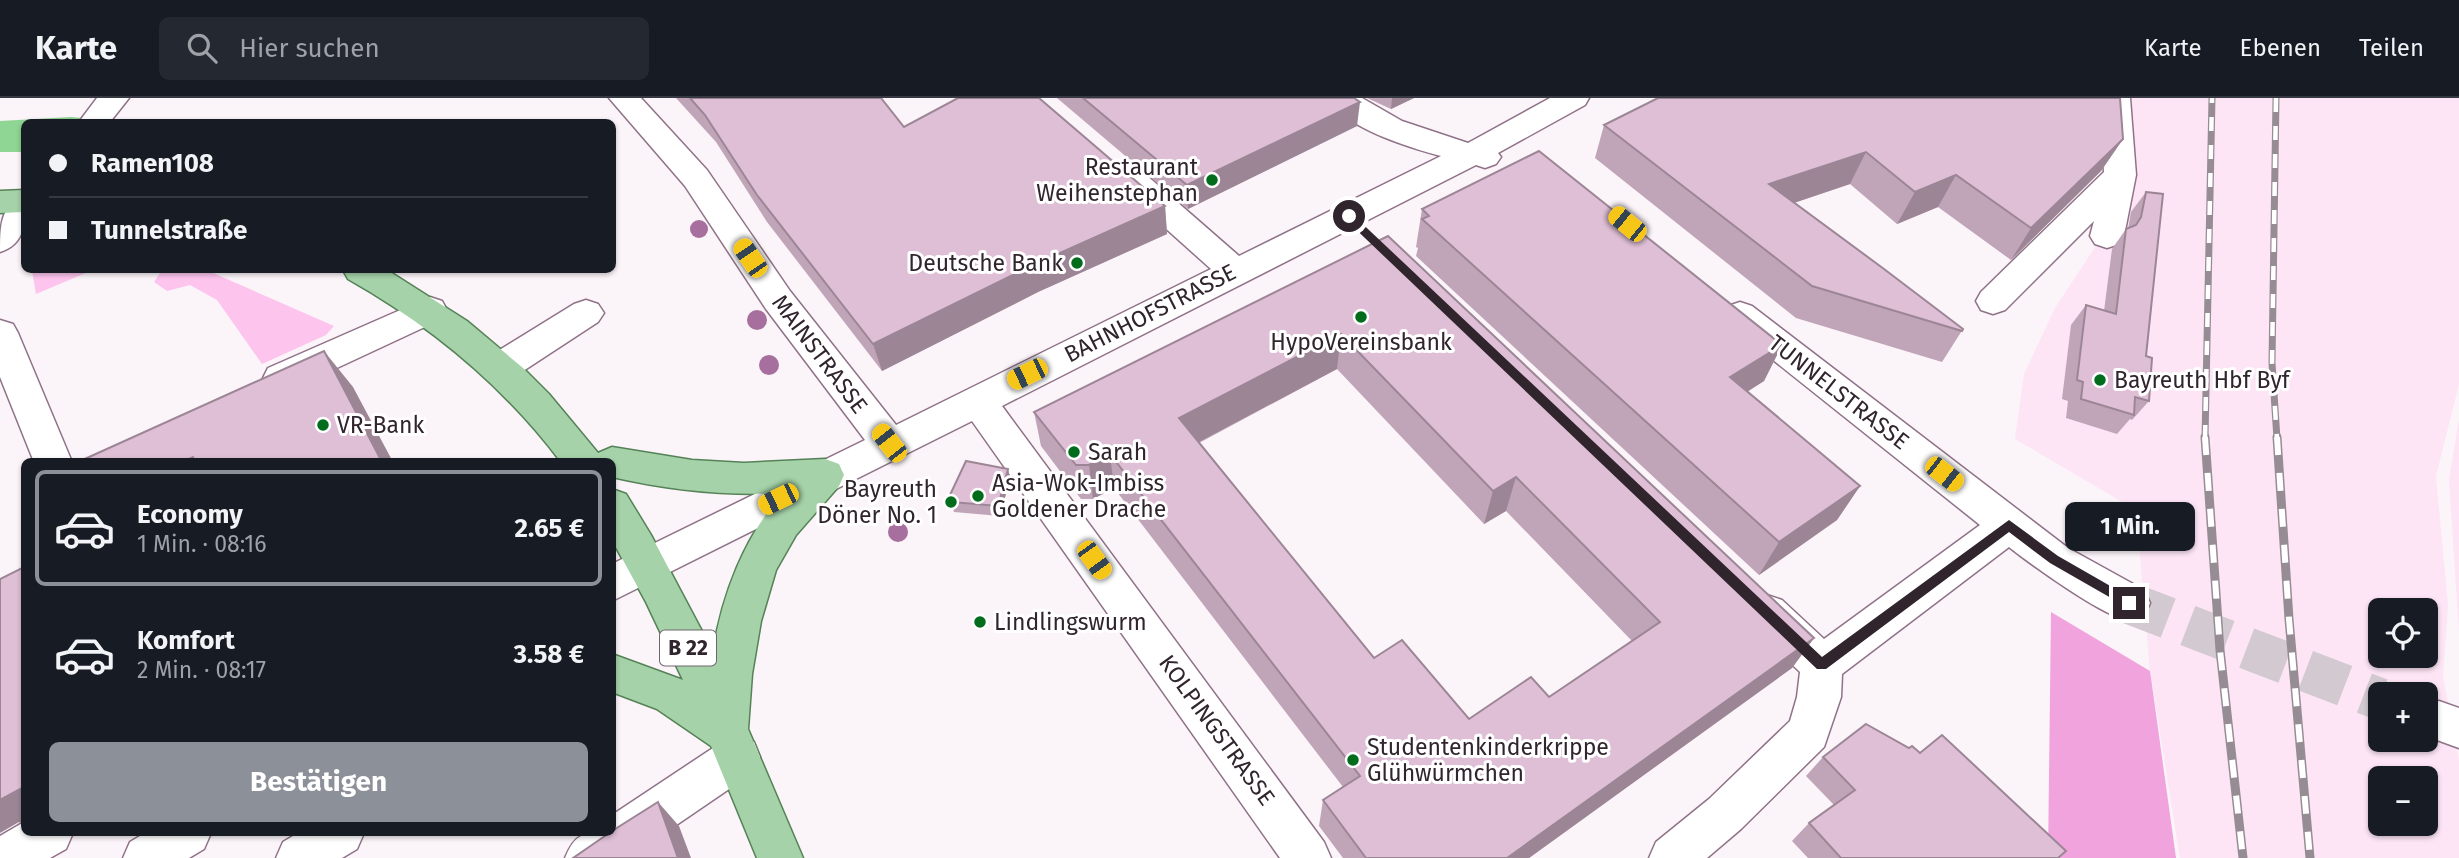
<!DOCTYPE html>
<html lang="de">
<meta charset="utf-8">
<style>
:root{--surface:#171b24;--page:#242831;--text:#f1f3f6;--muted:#9ea1a6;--line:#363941;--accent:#8c9099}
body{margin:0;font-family:"Fira Sans",sans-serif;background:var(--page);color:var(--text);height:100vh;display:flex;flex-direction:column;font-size:26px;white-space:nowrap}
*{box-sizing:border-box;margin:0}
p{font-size:23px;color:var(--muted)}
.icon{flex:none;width:38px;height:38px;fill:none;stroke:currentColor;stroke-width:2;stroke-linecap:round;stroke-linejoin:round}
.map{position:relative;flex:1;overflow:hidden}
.side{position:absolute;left:21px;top:360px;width:595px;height:378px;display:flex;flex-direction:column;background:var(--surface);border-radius:10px;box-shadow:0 2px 5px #0004}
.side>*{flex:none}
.banner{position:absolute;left:21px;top:21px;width:595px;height:154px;border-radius:10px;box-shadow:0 2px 5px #0004;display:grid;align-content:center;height:154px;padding:0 28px;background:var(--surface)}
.buttons{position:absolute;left:2368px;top:500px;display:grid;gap:14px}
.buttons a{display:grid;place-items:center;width:70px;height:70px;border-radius:10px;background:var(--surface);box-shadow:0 2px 5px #0004;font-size:35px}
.end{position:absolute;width:32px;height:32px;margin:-16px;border:9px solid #30242d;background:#fff;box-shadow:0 0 0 4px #fff}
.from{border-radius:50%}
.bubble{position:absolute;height:49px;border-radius:10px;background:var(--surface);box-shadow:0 2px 5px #0004;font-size:23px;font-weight:700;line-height:49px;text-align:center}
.car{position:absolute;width:21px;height:42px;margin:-21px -10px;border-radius:9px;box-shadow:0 0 5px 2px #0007;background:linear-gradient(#f5c518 24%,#345 0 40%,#f5c518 0 76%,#345 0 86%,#f5c518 0)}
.banner b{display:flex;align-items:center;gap:24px;height:66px;font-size:26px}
.banner b+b{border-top:2px solid var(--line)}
.banner i{width:18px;height:18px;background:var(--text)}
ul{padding:12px 0 0;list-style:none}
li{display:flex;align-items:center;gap:21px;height:116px;margin:0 14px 10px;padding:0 14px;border:4px solid transparent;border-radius:10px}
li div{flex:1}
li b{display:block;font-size:26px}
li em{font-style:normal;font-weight:700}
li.selected{border-color:var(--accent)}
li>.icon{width:63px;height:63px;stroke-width:1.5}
.button{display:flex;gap:14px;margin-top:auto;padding:14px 28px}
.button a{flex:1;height:80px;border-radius:10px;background:var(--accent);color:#fff;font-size:28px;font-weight:700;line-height:80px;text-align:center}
header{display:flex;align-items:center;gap:42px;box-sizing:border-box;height:98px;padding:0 35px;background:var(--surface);border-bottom:2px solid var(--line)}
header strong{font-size:33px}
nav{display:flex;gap:38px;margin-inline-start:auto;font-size:24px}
.search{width:490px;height:63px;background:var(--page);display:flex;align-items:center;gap:18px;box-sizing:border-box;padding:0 24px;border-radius:10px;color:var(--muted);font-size:26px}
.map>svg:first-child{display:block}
.built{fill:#fde5f6;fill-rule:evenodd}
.green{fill:#fdc4ee}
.forest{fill:#f0a3dd}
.water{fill:#8fd593}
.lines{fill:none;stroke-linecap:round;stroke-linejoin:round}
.minor-tunnel{stroke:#d2cad0;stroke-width:42;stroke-dasharray:42 21;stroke-linecap:butt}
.minor-casing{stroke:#907288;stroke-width:3}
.major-casing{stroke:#558257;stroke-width:3}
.minor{fill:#fff;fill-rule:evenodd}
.major{fill:#a5d2a8;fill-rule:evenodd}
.rail-far1-casing{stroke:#968d94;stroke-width:7}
.rail-casing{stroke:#968d94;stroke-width:9}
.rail-far1{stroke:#fff;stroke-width:4.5;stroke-dasharray:14;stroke-linecap:butt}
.rail{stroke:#fff;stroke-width:6;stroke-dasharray:18;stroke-linecap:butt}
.tree{fill:#a66f9e}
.wall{fill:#c0a4b8;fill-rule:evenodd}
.shaded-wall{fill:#9c8696}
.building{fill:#dfbfd6;stroke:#9c8696;stroke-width:2;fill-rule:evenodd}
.route{fill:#30242d}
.poi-dot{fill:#006c1c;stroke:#fff;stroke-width:2.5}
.labels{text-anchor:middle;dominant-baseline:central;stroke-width:6;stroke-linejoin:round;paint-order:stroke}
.shield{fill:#fff;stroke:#6e666c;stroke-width:2}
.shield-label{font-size:21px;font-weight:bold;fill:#30242d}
.poi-label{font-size:23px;fill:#30242d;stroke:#fff;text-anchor:start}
.street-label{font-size:23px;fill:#30242d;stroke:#fff}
</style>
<header>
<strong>Karte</strong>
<div class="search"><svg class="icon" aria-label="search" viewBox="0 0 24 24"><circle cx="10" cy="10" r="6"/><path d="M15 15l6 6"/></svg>Hier suchen</div>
<nav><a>Karte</a><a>Ebenen</a><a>Teilen</a></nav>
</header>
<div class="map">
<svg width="2459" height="760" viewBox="0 0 2459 760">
<rect width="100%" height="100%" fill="#fbf4f9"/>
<g class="built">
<path d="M2122,0h337v286l-23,92 12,129 -5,72 16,82v99h-279l-30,-187 -14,-161 -121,-71 9,-65 31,-66 71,-108 8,-81 -13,-4zM2380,513h46v45h-46zM2380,597h46v45h-46zM2380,681h46v45h-46z"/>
<path d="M2459,321v214l-10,-153z"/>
</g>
<g class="green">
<path d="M35,172h58l-57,24 -4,-23z"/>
<path d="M162,172h39l10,2 123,54 -8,9 -64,29 -45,-64 -27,-15 -23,6 -13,-9z"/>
</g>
<path class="forest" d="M2051,514l99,59 26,187h-128z"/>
<path class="water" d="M71,19l53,5h-100v30h-24v-31z"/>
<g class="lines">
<path class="minor-tunnel" d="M2129,505l251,96"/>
<g class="minor-casing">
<g id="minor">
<path d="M97,0h32l-19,24h-31z"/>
<path d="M609,0h32l66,72 83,121 106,134 315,-156 -96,-86 -5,-8 5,-8 11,-3 11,3 102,89 202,-100c-34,-9 -95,-28 -114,-58h35l40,23 66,22 82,-45h39l-4,7 -87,48 3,4 -5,7 -11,4 -9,-3 -474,241 322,436 7,16h-51l-308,-437 -360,180v-37l253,-124 -99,-131 -81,-123z"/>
<path d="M2100,0h30l6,77 -12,61 -5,8 -12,4 -12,-4 -5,-8 4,-15 -89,89 -12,4 -12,-4 -5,-9 5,-9 123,-120z"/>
<path d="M24,99c2,23 2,47 -24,55 0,-25 0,-47 24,-55z"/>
<path d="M430,199l12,4 5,9 -5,9 -148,69 -13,4 -13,-4 -5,-10 5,-10z"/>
<path d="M586,202l12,4 6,9 -6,9 -84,55 -13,4 -13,-4 -5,-10 5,-10 86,-53z"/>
<path d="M1740,204l12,4 316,242 76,42 6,13 -6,13c-5,1 -12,5 -16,4 -23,-2 -99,-57 -119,-73l-167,127 -1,23 -17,50 -83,82 -34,29h-58l7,-16 53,-43 81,-78 7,-24 3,-25 -48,-46 -6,-13 6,-13 15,-5 15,5 42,39 156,-114 -252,-201 -6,-9 6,-9z"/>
<path d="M0,222l13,4 5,9 54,129h-38l-34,-85z"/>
<path d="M2439,603l20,7v40l-33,-12v-30z"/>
<path d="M738,638l16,6 6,15 -6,15 -126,86h-63c11,-27 20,-25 47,-25v-18l110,-73z"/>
<path d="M24,724v11h49l-7,16 -16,9h-50v-22z"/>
<path d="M145,735h66l-7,16 -15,9h-66l7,-16z"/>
<path d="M298,735h66l-7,16 -15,9h-66l7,-16z"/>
</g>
</g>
<g class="major-casing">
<g id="major">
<path d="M24,92v22l-24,1v-22z"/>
<path d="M343,172h44l80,51 56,47 26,26 49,59 14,-6 80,13 52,3 81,-4 14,5 5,11 -5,11 -43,49 -20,35 -15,51 -9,53 -4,55 55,129h-46l-46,-112 -54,-37 -45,-17v-38l71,26 -37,-78 -34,-62v-51l14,5 25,41 62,117c9,-57 31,-115 70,-159 -58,3 -114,-3 -171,-16v-15h-51c-58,-77 -130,-136 -213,-183z"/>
</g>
</g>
<use href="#minor" class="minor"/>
<use href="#major" class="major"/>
<g class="rail-far1-casing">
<g id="rail-far1">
<path d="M2276,0l-4,265 5,76"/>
<path d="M2205,341l7,-341"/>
</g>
</g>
<g class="rail-casing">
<g id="rail">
<path d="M2205,339l15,213 23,208"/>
<path d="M2277,339l12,182 21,239"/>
</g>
</g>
<use href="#rail-far1" class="rail-far1"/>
<use href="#rail" class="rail"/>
</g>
<g class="tree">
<circle cx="699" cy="131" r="9"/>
<circle cx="757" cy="222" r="10"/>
<circle cx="769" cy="267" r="10"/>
<circle cx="898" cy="434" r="10"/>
</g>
<g class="wall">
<path d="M676,0h205l23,29 261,79 2,28 -129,58 -156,79 -115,-149 -51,-80z"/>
<path d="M1057,0h297l3,28 -169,83z"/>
<path d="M1367,0h47l-23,11z"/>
<path d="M1604,27l519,14 -22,32 -90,89 -73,-53 -41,17 -47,-40 -56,19 169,126 -21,33 -146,-44 -201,-160z"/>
<path d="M2146,94v164l3,45 -17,19 -2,-1 -13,15 -51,-16 2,-17 -6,-2 9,-74 15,-20 18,6 8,-62 14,-20h2l3,-17z"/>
<path d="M1422,111l360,136 -18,36 -17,11 113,94 -23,34 -78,55 -343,-319 2,-8 -2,-1z"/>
<path d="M1388,138l426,402 -22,30 -263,190h-186l-24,-32 4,-26 20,-13 -229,-299 -21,11h-12l-40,-53 -7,-34zM1337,271l147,155 22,-13 126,130 -83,56 -80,22 -95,-61 -175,-215z"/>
<path d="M1008,371l2,10 -10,37 -46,-4 -5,-15z"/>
<path d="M1909,650l11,5 138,105h-250l-16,-17 17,-18 25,-18 -28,-29 17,-19z"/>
</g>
<g class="shaded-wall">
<path d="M1392,0h22l-23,11z"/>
<path d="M1360,4l-3,24 -169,83 -1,-24z"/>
<path d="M2123,41l-22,32 -90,89 20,-32z"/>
<path d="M1866,54l-16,32 -95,32 14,-32z"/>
<path d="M1956,77l-18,32 -41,17 18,-32z"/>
<path d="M1165,108l2,28 -129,58 -156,79 -9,-27 160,-79z"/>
<path d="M1341,236l-4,35 -157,83 -1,-34z"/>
<path d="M1782,247l-18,36 -51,32 17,-36z"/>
<path d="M324,253l29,36 40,75h-11z"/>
<path d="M1110,356l4,34 -21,11 -4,-34z"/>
<path d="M193,359l6,5h-17z"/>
<path d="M1008,371l2,10 -10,37 -2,-10z"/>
<path d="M1516,379l-10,34 -22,13 9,-33z"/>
<path d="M1860,388l-23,34 -78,55 20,-33z"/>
<path d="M1814,540l-22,30 -263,190h-22z"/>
<path d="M24,689v38l-5,-3 -19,11v-33z"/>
<path d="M658,704l21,24 12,32h-13z"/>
</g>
<g class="building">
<path d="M690,0h191l23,29 54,-29h81l126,108 -132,59 -160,79 -116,-149 -52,-80z"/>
<path d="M1083,0h271l6,4 -173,83z"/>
<path d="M1658,0h462l3,41 -92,89 -75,-53 -41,17 -49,-40 -97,32 115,85 79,60 -1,2 -150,-45 -208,-161z"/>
<path d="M1539,53l243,194 -52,32 130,109 -81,56 -357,-323 7,-3 -7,-7z"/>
<path d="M2146,94l17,2 -17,162 6,2 -3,43 -14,-4 -1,18 -53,-16 2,-17 -6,-2 9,-75 30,9 10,-85 10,-4 5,-8z"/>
<path d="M1388,138l426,402 -307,220h-141l-43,-58 37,-24 -250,-322 -21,11h-13l-42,-53zM1341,236l152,157 23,-14 144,145 -111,75 -18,-20 -62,42 -67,-79 -28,18 -195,-240z"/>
<path d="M324,253l58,111h-187l-2,-5 -11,5h-104z"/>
<path d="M966,363l42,8 -10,37 -47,-4 2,-4 -4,-1z"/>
<path d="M24,469v220l-24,13v-221z"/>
<path d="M1866,626l43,24 3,-2 8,7 22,-18 124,116 -8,7h-217l-32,-35 46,-33 -32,-33z"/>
<path d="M658,704l20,56h-105l29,-20 7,-5h3v-2z"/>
</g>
<path class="route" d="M1345,116h7l470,443 187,-137 49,36 75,43v7h-8l-75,-43 -41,-31 -183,137h-9l-472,-450z"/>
<g class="poi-dot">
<circle cx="1212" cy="82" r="7"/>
<circle cx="1077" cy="165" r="7"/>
<circle cx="1361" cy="219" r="7"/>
<circle cx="2100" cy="282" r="7"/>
<circle cx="323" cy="327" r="7"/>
<circle cx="1074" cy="354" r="7"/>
<circle cx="978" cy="398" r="7"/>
<circle cx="951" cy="404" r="7"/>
<circle cx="980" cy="524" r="7"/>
<circle cx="1353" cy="662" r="7"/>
</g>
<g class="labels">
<rect class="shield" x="660" y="532.5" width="56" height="35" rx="5"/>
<g class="shield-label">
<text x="688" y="550">B 22</text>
</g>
<g class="poi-label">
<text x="1198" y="69" text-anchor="end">Restaurant<tspan x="1198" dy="26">Weihenstephan</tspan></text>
<text x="1063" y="165" text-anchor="end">Deutsche Bank</text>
<text x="1361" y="244" text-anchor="middle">HypoVereinsbank</text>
<text x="2114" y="282">Bayreuth Hbf Byf</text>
<text x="337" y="327">VR-Bank</text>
<text x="1088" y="354">Sarah</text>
<text x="992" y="385">Asia-Wok-Imbiss<tspan x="992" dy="26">Goldener Drache</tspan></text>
<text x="937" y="391" text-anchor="end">Bayreuth<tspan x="937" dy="26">Döner No. 1</tspan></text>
<text x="994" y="524">Lindlingswurm</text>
<text x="1367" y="649">Studentenkinderkrippe<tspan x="1367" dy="26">Glühwürmchen</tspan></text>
</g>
<g class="street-label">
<text transform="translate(1150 215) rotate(-27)">BAHNHOFSTRASSE</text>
<text transform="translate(820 256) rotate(53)">MAINSTRASSE</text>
<text transform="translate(1839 294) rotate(38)">TUNNELSTRASSE</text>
<text transform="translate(1217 632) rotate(54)">KOLPINGSTRASSE</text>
</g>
</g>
</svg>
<div class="buttons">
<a><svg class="icon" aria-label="locate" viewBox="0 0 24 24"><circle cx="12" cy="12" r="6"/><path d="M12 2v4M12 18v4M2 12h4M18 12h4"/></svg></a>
<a>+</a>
<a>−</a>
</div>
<i class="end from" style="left:1349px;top:118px"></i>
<i class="end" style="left:2129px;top:505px"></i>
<div class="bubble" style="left:2065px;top:404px;width:130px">1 Min.</div>
<i class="car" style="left:1627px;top:126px;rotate:309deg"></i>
<i class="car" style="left:750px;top:160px;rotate:326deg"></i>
<i class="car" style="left:1027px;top:276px;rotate:244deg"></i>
<i class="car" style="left:889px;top:345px;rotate:322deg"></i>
<i class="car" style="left:1944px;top:376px;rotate:128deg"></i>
<i class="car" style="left:778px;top:401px;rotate:244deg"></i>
<i class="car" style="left:1094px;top:462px;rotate:144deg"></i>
<div class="banner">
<b><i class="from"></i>Ramen108</b>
<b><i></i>Tunnelstraße</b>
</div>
<section class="side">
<ul>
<li class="selected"><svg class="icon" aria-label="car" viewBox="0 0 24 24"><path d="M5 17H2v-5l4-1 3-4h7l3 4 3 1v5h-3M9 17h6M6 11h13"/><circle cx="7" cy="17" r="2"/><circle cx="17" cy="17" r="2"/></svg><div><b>Economy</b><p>1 Min. · 08:16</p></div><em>2.65 €</em></li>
<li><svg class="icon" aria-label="car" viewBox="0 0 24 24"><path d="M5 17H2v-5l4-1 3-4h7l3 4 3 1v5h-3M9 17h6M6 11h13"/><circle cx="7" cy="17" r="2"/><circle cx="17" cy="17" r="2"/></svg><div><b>Komfort</b><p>2 Min. · 08:17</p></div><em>3.58 €</em></li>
</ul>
<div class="button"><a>Bestätigen</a></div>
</section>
</div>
